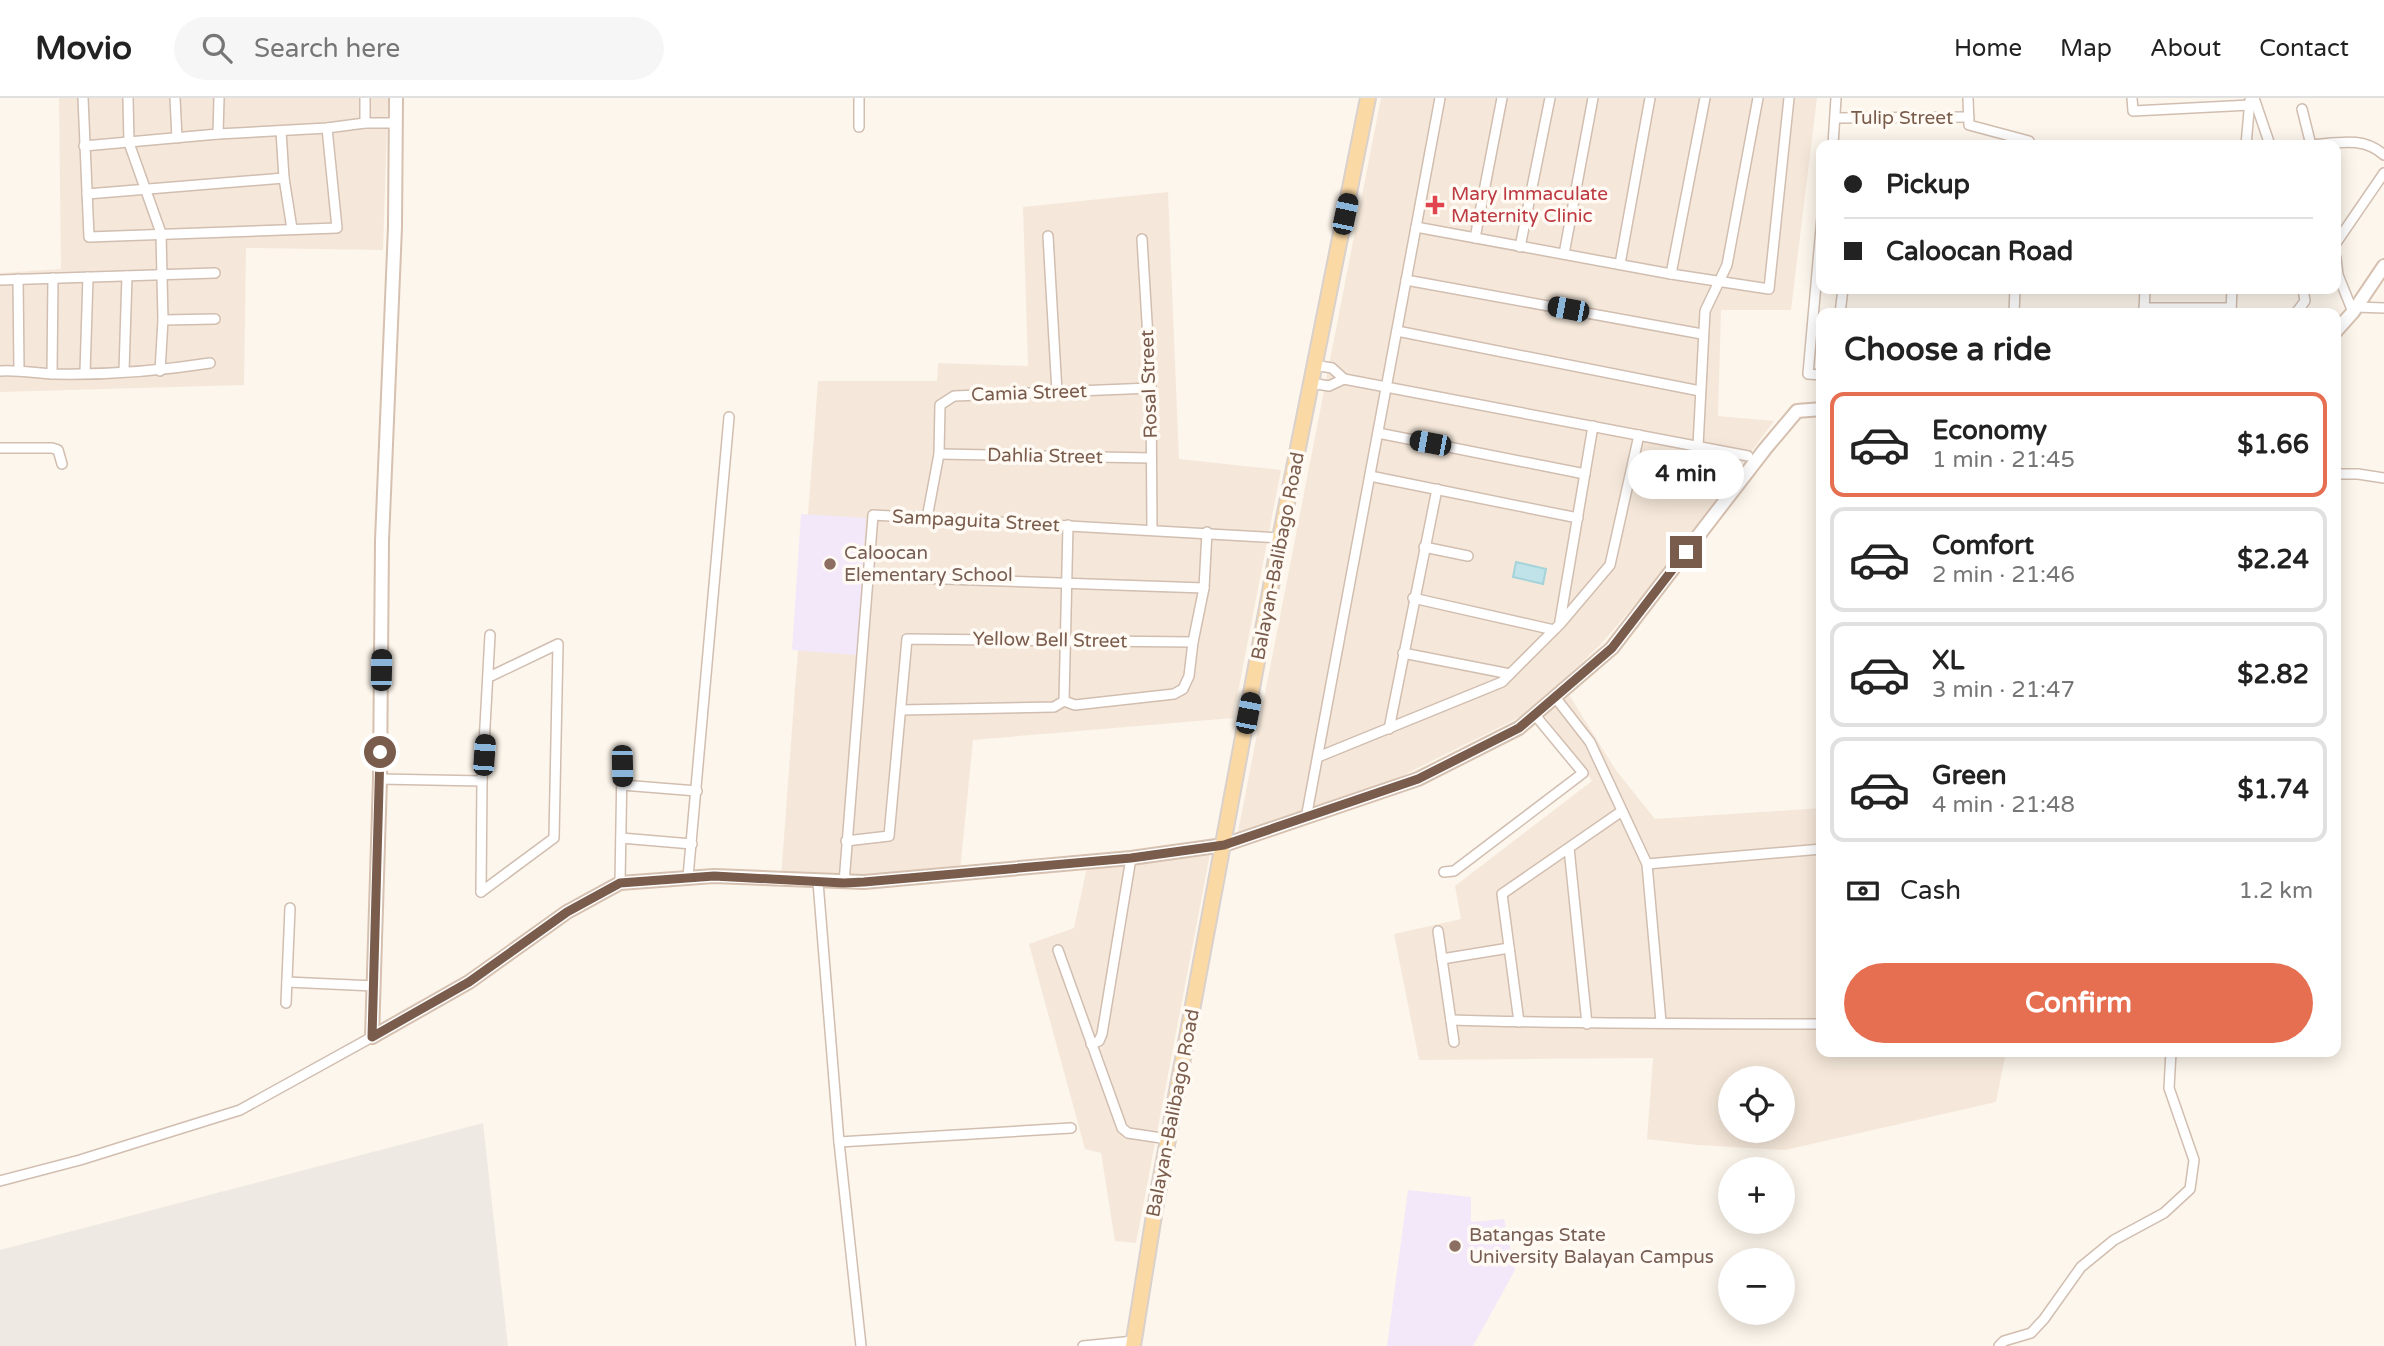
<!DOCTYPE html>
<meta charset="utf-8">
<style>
:root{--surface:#fff;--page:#f6f6f6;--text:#222;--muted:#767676;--line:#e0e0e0;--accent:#e76f51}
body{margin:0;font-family:"Varela Round",sans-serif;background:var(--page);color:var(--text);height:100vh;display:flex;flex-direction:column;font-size:26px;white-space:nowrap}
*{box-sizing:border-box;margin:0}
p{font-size:23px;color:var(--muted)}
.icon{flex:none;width:38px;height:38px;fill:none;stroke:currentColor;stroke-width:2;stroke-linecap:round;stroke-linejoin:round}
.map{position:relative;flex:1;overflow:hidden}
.drawer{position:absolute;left:1816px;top:210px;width:525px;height:749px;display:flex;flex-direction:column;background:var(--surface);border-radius:14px;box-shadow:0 4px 18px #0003}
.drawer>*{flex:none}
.guide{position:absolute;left:1816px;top:42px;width:525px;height:154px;border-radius:14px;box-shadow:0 4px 18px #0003;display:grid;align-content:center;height:154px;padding:0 28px;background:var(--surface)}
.buttons{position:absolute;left:1718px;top:968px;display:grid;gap:14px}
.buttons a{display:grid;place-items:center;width:77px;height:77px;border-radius:50%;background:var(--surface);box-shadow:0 4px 18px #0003;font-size:35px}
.end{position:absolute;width:32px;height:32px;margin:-16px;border:9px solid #7a5c4d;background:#fff;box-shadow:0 0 0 4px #fff}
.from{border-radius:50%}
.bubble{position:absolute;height:49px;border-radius:24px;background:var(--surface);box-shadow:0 4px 18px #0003;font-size:23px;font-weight:800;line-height:49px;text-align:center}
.car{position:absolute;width:21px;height:42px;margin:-21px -10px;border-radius:9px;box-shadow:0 0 5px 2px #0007;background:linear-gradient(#222 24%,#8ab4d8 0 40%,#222 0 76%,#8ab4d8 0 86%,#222 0)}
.guide b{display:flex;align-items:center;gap:24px;height:66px;font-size:26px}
.guide b+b{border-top:2px solid var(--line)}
.guide i{width:18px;height:18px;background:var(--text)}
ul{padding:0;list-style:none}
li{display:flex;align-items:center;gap:21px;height:105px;margin:0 14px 10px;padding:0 14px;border:4px solid var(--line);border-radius:14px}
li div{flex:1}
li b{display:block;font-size:26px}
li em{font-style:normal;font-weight:800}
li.active{border-color:var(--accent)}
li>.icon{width:63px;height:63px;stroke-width:1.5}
h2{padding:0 28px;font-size:32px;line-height:84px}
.pay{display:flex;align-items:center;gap:18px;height:77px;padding:0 28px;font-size:26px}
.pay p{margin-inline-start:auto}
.primary-button{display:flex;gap:14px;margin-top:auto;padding:14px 28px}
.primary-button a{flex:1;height:80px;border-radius:42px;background:var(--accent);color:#fff;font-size:28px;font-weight:800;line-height:80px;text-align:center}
header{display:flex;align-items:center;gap:42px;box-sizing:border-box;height:98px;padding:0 35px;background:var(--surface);border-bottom:2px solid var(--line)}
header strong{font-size:33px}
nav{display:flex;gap:38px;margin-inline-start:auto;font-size:24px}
.search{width:490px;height:63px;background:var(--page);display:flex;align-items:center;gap:18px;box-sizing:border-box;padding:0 24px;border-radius:38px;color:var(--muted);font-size:26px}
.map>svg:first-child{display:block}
.residential{fill:#f5e8da;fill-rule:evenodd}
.industrial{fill:#efe9e4}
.education{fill:#f3e8fa}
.water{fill:#bfe3e8;stroke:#a5d3da;stroke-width:2}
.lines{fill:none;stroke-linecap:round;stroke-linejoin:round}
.street-casing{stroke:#d1beb0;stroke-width:12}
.secondary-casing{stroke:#d6c0b0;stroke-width:16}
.primary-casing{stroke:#dad1cd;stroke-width:18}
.street{stroke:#fff;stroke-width:9}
.secondary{stroke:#fff;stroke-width:12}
.primary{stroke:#fbd9a5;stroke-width:14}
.route{stroke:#7a5c4d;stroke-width:9}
.health-dot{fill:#e0444e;stroke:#fffaf3;stroke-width:2.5}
.education-dot{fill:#8d6e63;stroke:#fffaf3;stroke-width:2.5}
.labels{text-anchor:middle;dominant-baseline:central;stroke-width:7;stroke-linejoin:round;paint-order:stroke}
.street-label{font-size:19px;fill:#7a5c4d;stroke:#fffaf3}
.health-label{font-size:19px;fill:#be3a42;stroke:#fffaf3;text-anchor:start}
.education-label{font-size:19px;fill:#785e54;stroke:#fffaf3;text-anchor:start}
</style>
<header>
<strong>Movio</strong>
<div class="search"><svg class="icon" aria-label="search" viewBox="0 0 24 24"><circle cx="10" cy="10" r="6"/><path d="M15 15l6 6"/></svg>Search here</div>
<nav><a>Home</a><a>Map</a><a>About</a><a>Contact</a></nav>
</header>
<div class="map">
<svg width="2384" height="1248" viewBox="0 0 2384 1248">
<rect width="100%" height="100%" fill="#fdf6ec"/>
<g class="residential">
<path d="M59,0h329l-5,152 -137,-2 -2,137 -244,7v-119l61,-4z"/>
<path d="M1381,0h436l-26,212h-70l-3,106 56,5 -118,159 -54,63 -72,69 -146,73 -147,52z"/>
<path d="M1168,94l11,267 102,11 -48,248 -260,22 -13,132 -121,7 -58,-2 37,-496h119l1,-18 90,3 -5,-159z"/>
<path d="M1568,595l47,76 40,50 167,-11v244h184l-10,50 -211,48 -88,-5 -50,-6 6,-81 -234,2 -25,-126 67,-15 -6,-33 137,-105 -47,-65zM1731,980h52v52h-52z"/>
<path d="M1210,756l-74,389 -21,-2 -14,-88 -16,-4 -56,-205 45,-16 13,-61z"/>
</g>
<path class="industrial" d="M483,1025l25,223h-508v-96z"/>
<g class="education">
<path d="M801,416l65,4 -9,137 -65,-5z"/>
<path d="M1408,1092l63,7v25l33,-3 11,51 -42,76h-86z"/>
</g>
<path class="water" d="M1516,464l30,7 -3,15 -30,-7z"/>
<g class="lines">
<g class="street-casing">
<g id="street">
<path d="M83,0l6,139 248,-9 -10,-100"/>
<path d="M128,0l1,45 32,90 2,87 -3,51"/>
<path d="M175,0l2,40"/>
<path d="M1968,0l1,27 60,16"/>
<path d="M2132,0l1,13 117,-6"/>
<path d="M2254,0l16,47"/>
<path d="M2302,11l9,36"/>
<path d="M1836,20l133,-1"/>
<path d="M365,25v-25"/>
<path d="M859,29v-29"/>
<path d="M281,33l3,47 8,51"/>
<path d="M218,36l1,-36"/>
<path d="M1833,47l3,-47"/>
<path d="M2246,47l4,-45"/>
<path d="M2311,47c27,-2 52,-9 73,10"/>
<path d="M84,48l134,-12 109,-6 38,-5h31"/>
<path d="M87,96l197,-16"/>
<path d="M1822,119l-14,157 14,1"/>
<path d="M1416,129l255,47 98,15 20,-191"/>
<path d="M1048,138l9,156"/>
<path d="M1475,140l27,-140"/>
<path d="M1142,141l9,149 1,141"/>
<path d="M2336,145l48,-70"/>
<path d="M1520,149l30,-149"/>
<path d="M1564,156l29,-156"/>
<path d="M2336,160l2,17 15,37"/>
<path d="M1620,166l30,-166"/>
<path d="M1671,176l34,-176"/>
<path d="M18,181l1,91"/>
<path d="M0,182l215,-7"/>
<path d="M1406,182l296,54"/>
<path d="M2356,209l28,1"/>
<path d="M2144,210h87"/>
<path d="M2144,213l1,-22"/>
<path d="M2231,213l1,-22"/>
<path d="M1840,215l3,-24"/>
<path d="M2014,215l1,-24"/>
<path d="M2296,215l9,-12 -2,-12"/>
<path d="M163,222l52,-1"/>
<path d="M1397,233l303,60"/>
<path d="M1314,267l18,3 12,11 404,77"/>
<path d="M0,273c19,-1 35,2 54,3 52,1 105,-3 156,-11"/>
<path d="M124,273l3,-95"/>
<path d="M85,275l3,-96"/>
<path d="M52,276l1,-96"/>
<path d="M1311,285l18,3 15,-7"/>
<path d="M1378,335l207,41"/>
<path d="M1698,348l7,-135 22,-46 31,-167"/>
<path d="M0,350h52l6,2 4,14"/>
<path d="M939,356l212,4"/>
<path d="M2336,376h22l26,4"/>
<path d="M1370,378l208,42"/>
<path d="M927,420l12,-64 1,-49 14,-9 197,-8"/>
<path d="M1424,449l44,9"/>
<path d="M916,480l288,10"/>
<path d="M1413,500l141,32"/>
<path d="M1560,523l33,-195"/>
<path d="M1403,555l107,21"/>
<path d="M1555,599l35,45 57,122 14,158"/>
<path d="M1064,603l4,-176"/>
<path d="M901,612l153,-3 10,-6 11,4 99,-11 9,-5 6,-13 4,-34 11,-54 3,-56"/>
<path d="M1389,631l48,-240"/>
<path d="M1318,659l184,-75 58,-58 50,-59 29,-130"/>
<path d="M380,681l102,2"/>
<path d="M622,687l75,6"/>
<path d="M1307,715l133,-715"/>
<path d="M621,740l71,6"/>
<path d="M846,743l43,-5 18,-197 286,3"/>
<path d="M1569,750l18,176"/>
<path d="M1647,766l175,-15"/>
<path d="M1444,774l10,-1 129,-98 -48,-58"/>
<path d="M688,779l41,-460"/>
<path d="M818,784l21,260 22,204"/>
<path d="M620,785l2,-117"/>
<path d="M844,785l29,-368 407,23"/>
<path d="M481,794l73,-54 4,-194 -69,33"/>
<path d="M481,794l1,-111 8,-146"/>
<path d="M1438,833l16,111"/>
<path d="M1058,852l64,178 6,5 40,6"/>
<path d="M1442,861l67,-11"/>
<path d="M287,884l87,4"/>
<path d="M286,905l4,-95"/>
<path d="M1451,922c123,4 247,4 371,4"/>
<path d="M1519,924l-17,-128 120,-83"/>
<path d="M1091,946l8,-3 3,-7 29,-176"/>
<path d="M839,1044l232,-14"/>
<path d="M0,1083l80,-21 160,-50 132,-73"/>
<path d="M1083,1248l51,-5"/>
<path d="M1999,1248l5,-5 27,-8 13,-14 37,-52 33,-27 50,-27 26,-24 4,-29 -25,-72 2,-36"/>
</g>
</g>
<g class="secondary-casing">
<g id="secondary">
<path d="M2336,233l17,-19 31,-46"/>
<path d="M372,939l97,-55 98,-70 53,-29 94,-7 150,6 267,-24 93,-13 194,-66 101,-51 93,-80 153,-199 32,-38 25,-2"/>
<path d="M372,939l8,-258 2,-238 13,-314 1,-129"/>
</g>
</g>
<g class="primary-casing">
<path id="primary" d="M1133,1248l22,-137 125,-671 88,-440"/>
</g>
<use href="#street" class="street"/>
<use href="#secondary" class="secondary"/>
<use href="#primary" class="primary"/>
</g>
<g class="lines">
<path class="route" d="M380,654l-8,285 97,-55 98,-70 53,-29 94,-7 130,7 20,-1 267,-24 93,-13 194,-66 101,-51 93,-80 74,-96"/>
</g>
<path class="health-dot" d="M1431.5 96.5h7v7h7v7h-7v7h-7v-7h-7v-7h7z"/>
<g class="education-dot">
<circle cx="830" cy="466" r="7"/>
<circle cx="1455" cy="1148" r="7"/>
</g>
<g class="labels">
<g class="street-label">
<text x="1902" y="20">Tulip Street</text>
<text transform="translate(1149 286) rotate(-92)">Rosal Street</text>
<text transform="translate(1029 295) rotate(-2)">Camia Street</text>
<text transform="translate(1045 358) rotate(1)">Dahlia Street</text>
<text transform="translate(976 423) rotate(3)">Sampaguita Street</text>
<text transform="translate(1278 458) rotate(-79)">Balayan-Balibago Road</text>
<text transform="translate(1050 542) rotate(1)">Yellow Bell Street</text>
<text transform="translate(1173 1015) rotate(-79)">Balayan-Balibago Road</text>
</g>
<g class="health-label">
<text x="1451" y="96">Mary Immaculate<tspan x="1451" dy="22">Maternity Clinic</tspan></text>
</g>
<g class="education-label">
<text x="844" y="455">Caloocan<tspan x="844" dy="22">Elementary School</tspan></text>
<text x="1469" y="1137">Batangas State<tspan x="1469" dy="22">University Balayan Campus</tspan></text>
</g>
</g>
</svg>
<div class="buttons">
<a><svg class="icon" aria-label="locate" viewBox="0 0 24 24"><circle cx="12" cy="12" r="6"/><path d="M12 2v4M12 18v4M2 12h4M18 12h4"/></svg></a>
<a>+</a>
<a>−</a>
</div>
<i class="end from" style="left:380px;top:654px"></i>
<i class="end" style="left:1686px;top:454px"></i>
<div class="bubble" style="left:1628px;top:352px;width:116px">4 min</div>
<i class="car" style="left:1345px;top:116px;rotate:12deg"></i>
<i class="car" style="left:1568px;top:211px;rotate:281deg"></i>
<i class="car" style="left:1430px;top:345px;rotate:281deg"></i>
<i class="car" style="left:381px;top:572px;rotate:1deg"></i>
<i class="car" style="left:1248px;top:615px;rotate:11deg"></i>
<i class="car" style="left:484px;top:657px;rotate:4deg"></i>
<i class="car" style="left:622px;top:668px;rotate:179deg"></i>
<div class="guide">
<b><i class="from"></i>Pickup</b>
<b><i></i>Caloocan Road</b>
</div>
<section class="drawer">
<h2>Choose a ride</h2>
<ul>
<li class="active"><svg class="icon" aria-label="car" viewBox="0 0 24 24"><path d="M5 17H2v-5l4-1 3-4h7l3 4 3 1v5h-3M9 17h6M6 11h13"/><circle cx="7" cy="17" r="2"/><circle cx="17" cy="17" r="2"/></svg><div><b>Economy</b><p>1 min · 21:45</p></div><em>$1.66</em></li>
<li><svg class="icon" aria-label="car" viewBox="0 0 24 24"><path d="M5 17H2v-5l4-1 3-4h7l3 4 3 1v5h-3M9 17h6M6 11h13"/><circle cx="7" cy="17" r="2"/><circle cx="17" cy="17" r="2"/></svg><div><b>Comfort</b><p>2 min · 21:46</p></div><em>$2.24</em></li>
<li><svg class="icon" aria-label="car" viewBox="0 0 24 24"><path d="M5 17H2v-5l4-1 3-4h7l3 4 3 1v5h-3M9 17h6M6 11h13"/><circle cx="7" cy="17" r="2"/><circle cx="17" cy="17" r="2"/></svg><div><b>XL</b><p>3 min · 21:47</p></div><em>$2.82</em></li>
<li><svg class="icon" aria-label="car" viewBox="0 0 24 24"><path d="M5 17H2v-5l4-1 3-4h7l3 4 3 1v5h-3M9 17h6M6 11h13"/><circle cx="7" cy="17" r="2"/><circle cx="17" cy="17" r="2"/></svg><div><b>Green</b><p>4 min · 21:48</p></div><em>$1.74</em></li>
</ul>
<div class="pay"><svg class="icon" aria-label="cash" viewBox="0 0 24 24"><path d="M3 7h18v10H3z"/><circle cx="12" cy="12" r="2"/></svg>Cash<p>1.2 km</p></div>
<div class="primary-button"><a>Confirm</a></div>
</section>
</div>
